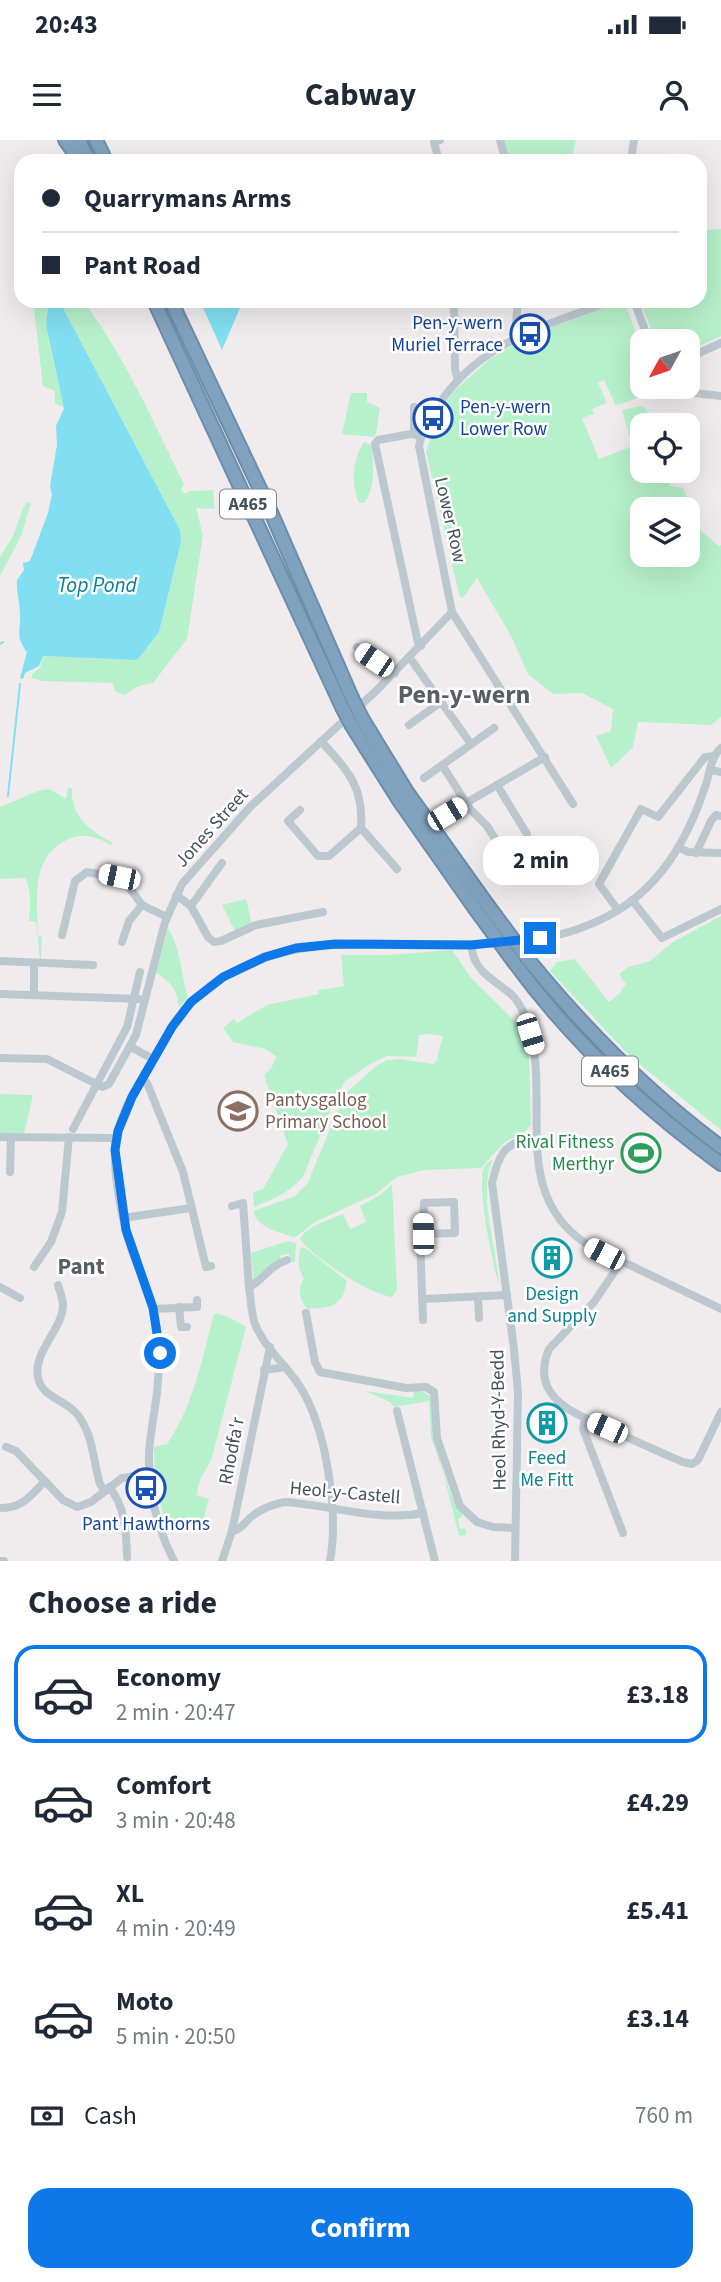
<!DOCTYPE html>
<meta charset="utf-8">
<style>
:root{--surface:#fff;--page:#f2f2f3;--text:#1f2937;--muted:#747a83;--line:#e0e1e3;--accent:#0e78e9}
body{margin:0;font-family:"Source Sans 3",sans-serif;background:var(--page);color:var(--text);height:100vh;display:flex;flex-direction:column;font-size:26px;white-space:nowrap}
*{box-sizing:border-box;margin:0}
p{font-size:23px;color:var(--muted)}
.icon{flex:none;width:38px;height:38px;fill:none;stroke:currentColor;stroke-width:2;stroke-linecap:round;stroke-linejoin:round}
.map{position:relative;height:1421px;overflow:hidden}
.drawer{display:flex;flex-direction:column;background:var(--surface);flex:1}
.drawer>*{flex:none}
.banner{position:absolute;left:14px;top:14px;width:693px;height:154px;border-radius:21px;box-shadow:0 7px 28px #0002;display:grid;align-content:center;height:154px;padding:0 28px;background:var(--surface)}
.needle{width:46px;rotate:230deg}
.fabs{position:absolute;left:630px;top:189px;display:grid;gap:14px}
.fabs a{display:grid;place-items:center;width:70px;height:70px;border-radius:14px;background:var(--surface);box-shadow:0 7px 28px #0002;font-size:35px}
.end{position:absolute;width:32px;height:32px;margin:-16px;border:9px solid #0e78e9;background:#fff;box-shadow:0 0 0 4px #fff}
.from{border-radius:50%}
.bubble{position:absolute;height:49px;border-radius:21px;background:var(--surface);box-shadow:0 7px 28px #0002;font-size:23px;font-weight:700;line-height:49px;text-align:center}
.car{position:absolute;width:21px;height:42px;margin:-21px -10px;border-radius:9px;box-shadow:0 0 5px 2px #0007;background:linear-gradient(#fff 24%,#345 0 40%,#fff 0 76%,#345 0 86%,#fff 0)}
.banner b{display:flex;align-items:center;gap:24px;height:66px;font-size:26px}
.banner b+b{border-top:2px solid var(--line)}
.banner i{width:18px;height:18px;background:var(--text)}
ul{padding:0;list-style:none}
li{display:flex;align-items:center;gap:21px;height:98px;margin:0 14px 10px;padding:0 14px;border:4px solid transparent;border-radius:21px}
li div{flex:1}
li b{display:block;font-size:26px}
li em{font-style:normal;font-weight:700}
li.on{border-color:var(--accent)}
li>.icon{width:63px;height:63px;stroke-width:1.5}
h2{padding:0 28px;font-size:32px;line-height:84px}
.pay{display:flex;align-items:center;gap:18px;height:77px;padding:0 28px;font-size:26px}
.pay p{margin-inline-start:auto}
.button{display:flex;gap:14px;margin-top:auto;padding:14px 28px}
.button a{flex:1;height:80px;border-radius:21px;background:var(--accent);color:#fff;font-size:28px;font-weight:700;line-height:80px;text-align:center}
.status{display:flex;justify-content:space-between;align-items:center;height:49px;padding:0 35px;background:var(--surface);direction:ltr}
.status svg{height:19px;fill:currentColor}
header{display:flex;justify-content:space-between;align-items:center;height:91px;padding:0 28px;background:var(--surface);font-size:32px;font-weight:700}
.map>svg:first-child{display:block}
.green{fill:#b7f1cb;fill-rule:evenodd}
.water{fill:#81dff1}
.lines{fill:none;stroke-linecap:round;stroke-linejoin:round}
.stream{stroke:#81dff1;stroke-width:2}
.highway-casing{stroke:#6c8dab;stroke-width:16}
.minor{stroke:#bcc8d0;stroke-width:8}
.highway{stroke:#81a2bf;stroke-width:12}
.highway-bridge-casing{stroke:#6c8dab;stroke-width:16;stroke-linecap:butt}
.highway-bridge{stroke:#81a2bf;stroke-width:12}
.route{stroke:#0e78e9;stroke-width:9}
.labels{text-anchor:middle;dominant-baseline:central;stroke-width:5;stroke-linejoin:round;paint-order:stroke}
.shield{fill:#fff;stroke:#7c858c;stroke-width:2}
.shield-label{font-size:18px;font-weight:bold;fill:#44515b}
.transit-label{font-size:19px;fill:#164399;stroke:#fff;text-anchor:end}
.street-label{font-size:19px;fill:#44515b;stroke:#fff}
.education-label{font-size:19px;fill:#785e54;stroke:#fff;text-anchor:start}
.leisure-label{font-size:19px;fill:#27864d;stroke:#fff;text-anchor:end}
.culture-label{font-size:19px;fill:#0d838f;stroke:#fff}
.water-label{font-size:21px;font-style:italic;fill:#058097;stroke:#fff}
.quarter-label{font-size:23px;font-weight:bold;fill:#595e62;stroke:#fff}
.district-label{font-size:26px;font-weight:bold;fill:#595e62;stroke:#fff}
</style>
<div class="status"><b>20:43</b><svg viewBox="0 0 49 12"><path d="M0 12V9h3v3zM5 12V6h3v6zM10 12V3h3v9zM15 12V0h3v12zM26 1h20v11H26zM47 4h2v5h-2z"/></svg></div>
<header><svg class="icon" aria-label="menu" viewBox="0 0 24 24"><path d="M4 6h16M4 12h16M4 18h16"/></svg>Cabway<svg class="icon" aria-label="person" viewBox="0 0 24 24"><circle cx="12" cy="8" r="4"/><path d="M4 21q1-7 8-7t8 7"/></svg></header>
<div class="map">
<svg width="721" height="1421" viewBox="0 0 721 1421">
<rect width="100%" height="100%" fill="#f0eced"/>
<g class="green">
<path d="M503,0h73l-5,21h-60z"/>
<path d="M700,86l6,4 15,-1v107l-33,15v-10h-32l-16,-40h60z"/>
<path d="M31,161h21l-3,1 -3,23 18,83 -9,-5v-12l-12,-5 -9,-77z"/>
<path d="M52,161h31c42,55 70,121 101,183l-3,6 4,4 5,-3 23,-1 2,19 -19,-1 7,27 -16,104 -34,44 -14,3 -15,9 -9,-4 -3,-8 -70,-2 -10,-3v-4l8,-6 3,-12 92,4 4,-2 20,-26 22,-90 -1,-12 -118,-224z"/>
<path d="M624,161l18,48v38h9l1,5 -33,13 -4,-1 -11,-24 -6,3 9,20 -15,6 2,5 -12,4 17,41 36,-14 -4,-4 -9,-31 20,-4c7,5 6,11 5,19h-5v46h22l6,15 13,2 17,42 19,16 2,-1v172l-10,8 -73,-3 -5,25 -22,21 -15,-32 15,-5 2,-22 -31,-16 -29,1 -25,-20 -17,-38 -34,-58 -15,21 -3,-5 -33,-142 12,-38 16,-23 36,-32 41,-24zM642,369h46v46h-46z"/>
<path d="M351,253h16v9l13,6 -4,26 -2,3 -32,-3z"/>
<path d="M364,302l8,4c1,18 4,43 -8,57h-5c-8,-20 -7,-43 5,-61z"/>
<path d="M27,362l4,1 -10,33 -21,40v-19l13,-21 11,-30z"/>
<path d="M68,648h4c-2,29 19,43 41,55l-1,2c-17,-8 -30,-14 -47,-4 -36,19 -27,60 -27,95h4l-1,24h-1l-4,-38 -7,-1c1,-15 3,-29 -4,-43l-25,1v-72l38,-16 11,-2 17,10z"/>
<path d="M246,759l6,25 -17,7 -13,-26z"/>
<path d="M721,776v214l-90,-73 -81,-86 7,-9 18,-3 34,43 11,-9 6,-9 -7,-10 9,-7 22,-6 23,-19z"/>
<path d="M168,788c13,20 13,47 20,70l-9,9c-2,-17 -8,-25 -23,-34z"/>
<path d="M452,810l20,29 47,46 10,33 2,67 -4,5 -23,13 -23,25 -57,2 -27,7 -21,17 -61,28 -18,14 -4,1c-15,-6 -37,-9 -39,-26l41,-15 12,-12 38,-90 32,-29 10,-5 13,-1 33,5 3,-2 7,-26 -15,-2 -9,1 -3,22 -29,-1 -15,7 -27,18 -9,16 -33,80c-14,16 -30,22 -49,30l-1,-15 10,-3 25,-45 -24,-69 6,-5 7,-13 -12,-8 -32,-7 -10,-14 11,-9 3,4 30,-18 52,-11 -1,-4 26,-4 -3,-31h47z"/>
<path d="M0,954l33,1 -9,39h-24z"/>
<path d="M493,1019c-16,34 4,89 6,125 -7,-20 -21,-93 -16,-113 1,-6 6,-9 10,-12z"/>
<path d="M392,1044l5,106 -5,7c-25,-4 -77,-38 -92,-58 8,-14 29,-19 43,-25l7,15 16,-7 -6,-16 20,-11z"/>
<path d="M288,1101l8,2 -1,19h-5l-1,-8 -8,1 -1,4 -26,24 -3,-30z"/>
<path d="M304,1107l43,34c-5,26 -14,26 -39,28 -9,-8 -11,-21 -4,-30 -7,-13 -6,-15 -4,-31z"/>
<path d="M214,1173l13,3 19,11 -35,134 -10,16 -5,18 13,4 -5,18 -14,14 -5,-12 -19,7c-7,-27 -12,-51 -12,-79l13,-3c26,-38 36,-87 47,-131z"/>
<path d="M419,1250l11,6c5,40 10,86 33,120l-5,3 2,10 5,-1 1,7 -7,1 -16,-64 -12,-35 -2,-36 -35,6 -4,-5 -25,-11 48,7 1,-7z"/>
</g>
<g class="water">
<path d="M49,161l7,1 6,4 118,224 1,12 -22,90 -20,26 -4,2 -92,-4 -4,10 -14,7 -2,6 -3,-1 7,-26c-12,-15 -6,-21 -7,-38 0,-11 -4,-23 -3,-34l7,-10 -1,-7 7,-2 18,-48 4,-19 -2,-8 7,-41 -1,-19 8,-18 -18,-83z"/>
<path d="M200,161h43l-21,49z"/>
</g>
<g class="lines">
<g class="stream">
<path d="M0,504l3,-2"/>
<path d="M8,656l12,-112"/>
</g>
<g class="highway-casing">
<g id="highway">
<path d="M65,0l15,21"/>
<path d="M79,0l10,21"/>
<path d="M96,0l10,21"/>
<path d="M154,161l188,406"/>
<path d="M171,161l99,209 82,188"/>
<path d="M363,580l44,72 77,108"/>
<path d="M352,586l48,76 73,104"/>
<path d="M527,818c57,70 121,135 194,189"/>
<path d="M514,822c57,78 129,145 207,202"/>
</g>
</g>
<g class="minor">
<path d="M500,0l6,21"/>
<path d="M439,21l-5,-19 6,-2"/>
<path d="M631,21l3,-21"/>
<path d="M454,161l1,68 3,11"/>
<path d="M518,161l-2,22 5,12"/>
<path d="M634,161l15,40"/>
<path d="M688,218l33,-15"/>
<path d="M670,247l7,4 44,5"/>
<path d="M414,267v26"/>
<path d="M421,296l-10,-2 -33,6 -3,4 43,199 3,3"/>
<path d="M357,507l38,26"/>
<path d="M410,518l61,86"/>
<path d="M409,585l32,-23"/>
<path d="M442,625l28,44 17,17 12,19"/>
<path d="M710,630l11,2"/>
<path d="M424,638l70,-50"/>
<path d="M497,645l30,49"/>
<path d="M573,664l-121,-192 -33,-166c2,-13 8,-23 15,-34 40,-68 109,-86 178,-111"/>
<path d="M300,670l-12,11 30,35h11l32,-28c3,-42 -14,-58 -40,-87"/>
<path d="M447,674l98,-57"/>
<path d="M361,688l36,41"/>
<path d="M680,708l8,4 33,1"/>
<path d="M696,713l15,-32 5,-6 5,1"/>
<path d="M176,755l15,11 17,31 6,5 7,-1 35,-16 67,-13"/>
<path d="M632,760l30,38 59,-29"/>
<path d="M191,766l31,-43"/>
<path d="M618,770l-19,-26 42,-75 17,8 47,-60 9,-1"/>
<path d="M62,795l13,-54 12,-9 36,7 19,26 25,12"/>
<path d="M122,802l7,-21 13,-16"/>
<path d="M471,805c1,5 2,11 4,15 7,16 27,25 39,37 5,6 10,16 13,24 27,78 -21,171 61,224l133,64"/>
<path d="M0,821l93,4"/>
<path d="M0,854l139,5"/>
<path d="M34,855v-32"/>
<path d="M131,907l22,12"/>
<path d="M0,918l47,1 55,28 7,-3 27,-49 29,-113 17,-38 68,-77 126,-116 76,-79"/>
<path d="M142,938l5,5 36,89 23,95 5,-1"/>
<path d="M73,989l54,-102 13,-55"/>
<path d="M0,997l116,1"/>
<path d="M10,1032l1,-34"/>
<path d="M232,1066l11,-3 6,84"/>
<path d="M123,1078l68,-10"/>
<path d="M423,1094l32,-1 -1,-31 -30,1 -1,31 -3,5 3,81"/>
<path d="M287,1120c-20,7 -24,21 -38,27 2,12 2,26 6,37 9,23 30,40 44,61 27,41 40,127 31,176"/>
<path d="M621,1122l-27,40 -45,47c-21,50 28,65 64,82 23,10 46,21 70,31l9,2 6,-4 23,-48"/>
<path d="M34,1127l17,-25 11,-30 7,-75"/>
<path d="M58,1145c2,7 5,14 5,21 -1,24 -30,46 -25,71 3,20 26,22 38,36 17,19 17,48 24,71l4,6"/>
<path d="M0,1147l20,11"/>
<path d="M478,1157l1,21"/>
<path d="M423,1159l84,-4"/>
<path d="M179,1167l2,20h6"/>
<path d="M153,1169l44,-2v-7"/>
<path d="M306,1173l9,49 5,10 86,16 20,-1 8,5 3,46 23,68 17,16 16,5 22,1"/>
<path d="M264,1230l21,-3"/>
<path d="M397,1271l38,150"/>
<path d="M585,1278l-2,11 40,104"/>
<path d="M6,1307l10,4 47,49 14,7 14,-5 31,-24 27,-4"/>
<path d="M109,1347c17,20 17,45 18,70"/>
<path d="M0,1368c23,0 30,-12 45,-27"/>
<path d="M232,1391c9,-1 12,-8 19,-14 10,-8 22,-13 34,-15 46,3 92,20 138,11"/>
<path d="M0,1421h4"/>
<path d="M174,1421c-17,-33 -26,-70 -25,-108 1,-20 6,-41 8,-61 3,-27 3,-53 -3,-80 -5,-23 -16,-43 -23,-64 -9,-26 -17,-71 -16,-98 1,-34 25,-68 41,-96 11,-18 20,-37 35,-51 114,-112 285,-18 415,-86 53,-27 81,-76 99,-130 5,-13 5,-29 16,-39"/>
<path d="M222,1421l10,-30 38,-184"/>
<path d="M515,1421l3,-169 -4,-43 -22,-166c7,-30 13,-42 45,-45"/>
</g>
<use href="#highway" class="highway"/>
<g class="highway-bridge-casing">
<g id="highway-bridge">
<path d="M352,558l11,22"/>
<path d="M342,567l10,19"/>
<path d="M484,760l43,58"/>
<path d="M473,766l41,56"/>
</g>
</g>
<use href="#highway-bridge" class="highway-bridge"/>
</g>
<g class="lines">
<path class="route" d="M160,1213l-7,-45 -27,-78 -11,-80 3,-19 14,-34 40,-70 19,-25 32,-25 42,-20 31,-9 39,-4 136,1 69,-7"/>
</g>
<defs>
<g id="bus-ring" transform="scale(2.0125)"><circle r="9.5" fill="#fff" stroke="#1a4fb4" stroke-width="1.5"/><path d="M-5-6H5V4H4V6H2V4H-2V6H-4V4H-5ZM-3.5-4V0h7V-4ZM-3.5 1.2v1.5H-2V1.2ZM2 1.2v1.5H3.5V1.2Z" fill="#1a4fb4"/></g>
<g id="school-ring" transform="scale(2.0125)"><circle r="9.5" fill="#fff" stroke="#8d6e63" stroke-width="1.5"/><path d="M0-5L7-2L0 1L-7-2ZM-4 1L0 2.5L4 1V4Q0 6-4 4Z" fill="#8d6e63"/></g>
<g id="stadium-ring" transform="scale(2.0125)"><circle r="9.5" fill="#fff" stroke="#2e9e5b" stroke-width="1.5"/><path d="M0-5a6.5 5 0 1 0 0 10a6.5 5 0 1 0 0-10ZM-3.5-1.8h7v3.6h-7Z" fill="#2e9e5b"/></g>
<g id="building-ring" transform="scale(2.0125)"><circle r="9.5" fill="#fff" stroke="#0f9aa8" stroke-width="1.5"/><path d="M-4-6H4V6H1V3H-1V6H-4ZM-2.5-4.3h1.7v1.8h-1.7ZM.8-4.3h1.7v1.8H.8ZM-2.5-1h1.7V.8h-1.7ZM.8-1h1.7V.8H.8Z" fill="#0f9aa8"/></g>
</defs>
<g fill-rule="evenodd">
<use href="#bus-ring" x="530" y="194"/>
<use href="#bus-ring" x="433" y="278"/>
<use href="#school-ring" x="238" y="971"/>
<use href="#stadium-ring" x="641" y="1013"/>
<use href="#building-ring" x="552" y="1118"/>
<use href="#building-ring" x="547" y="1283"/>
<use href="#bus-ring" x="146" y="1348"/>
</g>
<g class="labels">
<g class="shield">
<rect x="220" y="349.5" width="56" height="29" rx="5"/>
<rect x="582" y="916.5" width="56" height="29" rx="5"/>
</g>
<g class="shield-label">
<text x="248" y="364">A465</text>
<text x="610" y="931">A465</text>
</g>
<g class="transit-label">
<text x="503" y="183">Pen-y-wern<tspan x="503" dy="22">Muriel Terrace</tspan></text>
<text x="460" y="267" text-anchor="start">Pen-y-wern<tspan x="460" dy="22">Lower Row</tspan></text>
<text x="146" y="1384" text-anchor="middle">Pant Hawthorns</text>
</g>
<g class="street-label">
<text transform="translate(450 380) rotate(77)">Lower Row</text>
<text transform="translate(212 688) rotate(-48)">Jones Street</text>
<text transform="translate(499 1280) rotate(-91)">Heol Rhyd-Y-Bedd</text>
<text transform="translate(232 1311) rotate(-79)">Rhodfa'r</text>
<text transform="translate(345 1353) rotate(5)">Heol-y-Castell</text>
</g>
<g class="education-label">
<text x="265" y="960">Pantysgallog<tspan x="265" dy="22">Primary School</tspan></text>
</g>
<g class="leisure-label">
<text x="614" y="1002">Rival Fitness<tspan x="614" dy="22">Merthyr</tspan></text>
</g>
<g class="culture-label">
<text x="552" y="1154">Design<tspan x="552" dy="22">and Supply</tspan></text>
<text x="547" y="1318">Feed<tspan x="547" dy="22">Me Fitt</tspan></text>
</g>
<g class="water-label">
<text x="97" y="445">Top Pond</text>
</g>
<g class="quarter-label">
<text x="81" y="1126">Pant</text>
</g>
<g class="district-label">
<text x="464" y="554">Pen-y-wern</text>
</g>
</g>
</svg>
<div class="fabs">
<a><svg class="needle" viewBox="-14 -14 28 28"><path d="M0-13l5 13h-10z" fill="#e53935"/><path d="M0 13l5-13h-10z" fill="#747a83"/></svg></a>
<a><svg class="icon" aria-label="locate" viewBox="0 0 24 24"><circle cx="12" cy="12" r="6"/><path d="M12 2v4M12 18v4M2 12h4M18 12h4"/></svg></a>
<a><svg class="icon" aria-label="layers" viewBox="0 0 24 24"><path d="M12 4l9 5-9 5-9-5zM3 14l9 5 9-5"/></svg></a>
</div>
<i class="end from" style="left:160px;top:1213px"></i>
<i class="end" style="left:540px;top:798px"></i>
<div class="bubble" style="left:483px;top:696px;width:116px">2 min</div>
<i class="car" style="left:374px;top:520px;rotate:304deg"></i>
<i class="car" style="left:447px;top:674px;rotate:59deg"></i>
<i class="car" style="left:119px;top:737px;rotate:282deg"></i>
<i class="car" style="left:530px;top:894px;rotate:163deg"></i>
<i class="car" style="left:423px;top:1094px;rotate:359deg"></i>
<i class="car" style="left:604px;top:1114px;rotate:297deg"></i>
<i class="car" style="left:607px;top:1288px;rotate:294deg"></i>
<div class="banner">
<b><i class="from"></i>Quarrymans Arms</b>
<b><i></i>Pant Road</b>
</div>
</div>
<section class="drawer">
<h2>Choose a ride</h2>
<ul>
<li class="on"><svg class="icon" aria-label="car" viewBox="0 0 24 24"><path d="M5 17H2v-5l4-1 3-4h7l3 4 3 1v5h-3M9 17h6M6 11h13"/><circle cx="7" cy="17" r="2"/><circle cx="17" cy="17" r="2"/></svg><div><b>Economy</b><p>2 min · 20:47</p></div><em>£3.18</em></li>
<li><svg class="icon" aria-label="car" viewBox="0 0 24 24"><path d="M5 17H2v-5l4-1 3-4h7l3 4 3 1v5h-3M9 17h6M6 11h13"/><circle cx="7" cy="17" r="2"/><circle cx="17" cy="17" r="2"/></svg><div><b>Comfort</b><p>3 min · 20:48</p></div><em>£4.29</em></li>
<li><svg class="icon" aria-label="car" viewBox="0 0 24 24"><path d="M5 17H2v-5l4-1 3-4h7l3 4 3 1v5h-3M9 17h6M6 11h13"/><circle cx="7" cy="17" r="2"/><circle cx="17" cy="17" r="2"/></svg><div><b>XL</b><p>4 min · 20:49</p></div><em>£5.41</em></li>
<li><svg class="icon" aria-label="car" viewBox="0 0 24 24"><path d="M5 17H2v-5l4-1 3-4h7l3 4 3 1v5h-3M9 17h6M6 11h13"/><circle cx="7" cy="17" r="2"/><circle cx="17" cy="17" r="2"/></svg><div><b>Moto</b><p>5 min · 20:50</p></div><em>£3.14</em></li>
</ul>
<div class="pay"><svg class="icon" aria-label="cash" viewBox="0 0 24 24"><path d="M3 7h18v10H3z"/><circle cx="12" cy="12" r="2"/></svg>Cash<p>760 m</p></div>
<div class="button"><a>Confirm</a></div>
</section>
